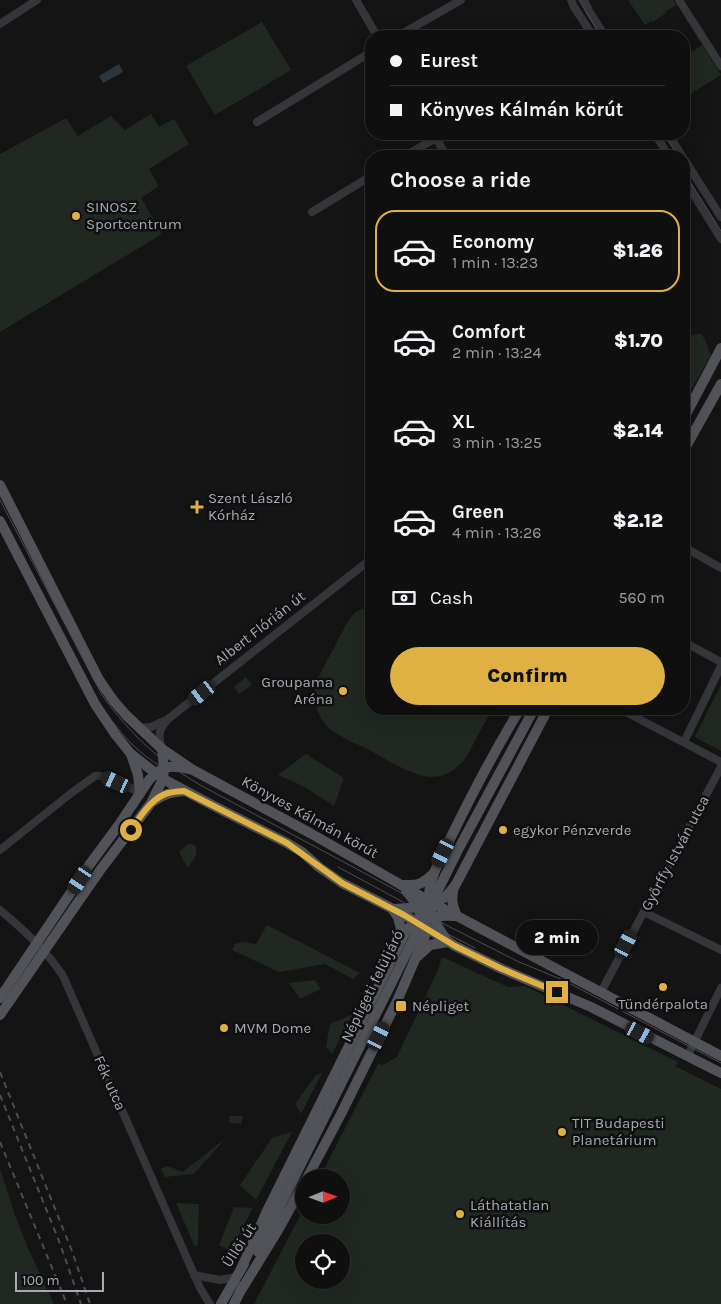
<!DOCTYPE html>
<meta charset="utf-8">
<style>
:root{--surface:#0f0f10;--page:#1d1d1e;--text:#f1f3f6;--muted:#9b9c9f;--line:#2f2f30;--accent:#dfb142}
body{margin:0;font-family:Karla,sans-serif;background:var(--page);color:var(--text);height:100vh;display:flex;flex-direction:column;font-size:19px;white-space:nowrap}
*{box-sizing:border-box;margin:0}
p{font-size:16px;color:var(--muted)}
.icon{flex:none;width:28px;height:28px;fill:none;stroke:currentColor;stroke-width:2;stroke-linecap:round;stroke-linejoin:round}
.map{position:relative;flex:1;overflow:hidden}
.details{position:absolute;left:365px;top:150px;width:325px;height:565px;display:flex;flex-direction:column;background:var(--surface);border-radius:20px;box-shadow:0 5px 20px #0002,0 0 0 1px var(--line)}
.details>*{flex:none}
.banner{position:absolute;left:365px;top:30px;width:325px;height:110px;border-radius:20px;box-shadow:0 5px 20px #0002,0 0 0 1px var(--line);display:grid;align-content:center;height:110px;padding:0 25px;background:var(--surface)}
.needle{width:32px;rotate:89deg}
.fabs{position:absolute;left:295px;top:1169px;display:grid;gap:10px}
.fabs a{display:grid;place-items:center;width:55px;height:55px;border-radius:50%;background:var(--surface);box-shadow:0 5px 20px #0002,0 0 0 1px var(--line);font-size:25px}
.scale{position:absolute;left:15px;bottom:12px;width:89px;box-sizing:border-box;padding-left:5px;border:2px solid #a7aab4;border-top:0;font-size:14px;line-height:18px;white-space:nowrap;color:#a7aab4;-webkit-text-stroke:4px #0f0f10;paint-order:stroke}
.end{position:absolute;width:22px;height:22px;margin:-11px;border:6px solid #dfb142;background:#111;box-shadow:0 0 0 2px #111}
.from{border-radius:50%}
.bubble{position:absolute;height:35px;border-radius:18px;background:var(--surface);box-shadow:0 5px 20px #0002,0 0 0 1px var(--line);font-size:16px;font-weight:800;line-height:35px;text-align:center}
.car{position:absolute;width:15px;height:30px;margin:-15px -8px;border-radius:6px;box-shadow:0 0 4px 1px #0007;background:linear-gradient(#222 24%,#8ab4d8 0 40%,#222 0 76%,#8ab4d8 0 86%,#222 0)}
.banner b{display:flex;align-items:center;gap:18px;height:48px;font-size:19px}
.banner b+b{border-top:1px solid var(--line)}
.banner i{width:12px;height:12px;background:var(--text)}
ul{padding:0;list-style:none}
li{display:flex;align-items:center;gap:15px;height:82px;margin:0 10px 8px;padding:0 15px;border:2px solid transparent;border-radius:20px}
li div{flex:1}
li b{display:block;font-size:19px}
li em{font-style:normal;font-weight:800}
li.current{border-color:var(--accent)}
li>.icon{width:45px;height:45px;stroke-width:1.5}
h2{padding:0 25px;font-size:22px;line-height:60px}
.pay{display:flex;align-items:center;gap:12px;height:55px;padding:0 25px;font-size:19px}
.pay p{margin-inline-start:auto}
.action{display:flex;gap:10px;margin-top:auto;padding:10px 25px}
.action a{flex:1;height:58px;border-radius:30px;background:var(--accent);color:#111;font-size:20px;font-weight:800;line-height:58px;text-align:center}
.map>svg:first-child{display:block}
.green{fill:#202821;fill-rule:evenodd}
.water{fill:#2e363d}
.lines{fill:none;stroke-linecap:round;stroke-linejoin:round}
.minor{stroke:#35363a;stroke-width:8}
.major{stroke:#515358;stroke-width:10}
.tram{stroke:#4c4e53;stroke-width:1}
.rail{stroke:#4c4e53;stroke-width:2;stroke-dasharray:6 5;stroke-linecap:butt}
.major-bridge{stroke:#515358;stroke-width:10}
.route{stroke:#dfb142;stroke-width:6}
.poi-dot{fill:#dfb142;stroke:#0f0f10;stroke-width:2}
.labels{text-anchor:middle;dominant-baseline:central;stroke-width:5;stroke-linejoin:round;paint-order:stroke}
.poi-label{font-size:15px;fill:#a7aab4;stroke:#0f0f10;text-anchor:start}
.street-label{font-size:15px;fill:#a7aab4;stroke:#0f0f10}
</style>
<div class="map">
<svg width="721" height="1304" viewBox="0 0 721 1304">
<rect width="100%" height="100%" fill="#141415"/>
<g class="green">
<path d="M628,0h45l3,5 -11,7 1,1 -13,9 -2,-1 -6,4z"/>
<path d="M262,22l29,48 -76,45 -29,-49z"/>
<path d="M702,45l19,30 -32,20 -5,-9v-28z"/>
<path d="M151,114l8,13 15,-8 15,25 -40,25 10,17 -18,12 21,36 -162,98v-178l66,-36 12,18 33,-20 14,14z"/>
<path d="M696,334h5c5,5 7,15 10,21l-27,47v-66l6,1z"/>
<path d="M371,605v104h121l-25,47c-8,12 -20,21 -35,21 -19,0 -46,-18 -63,-27 -12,-6 -24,-11 -35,-18 -5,-3 -10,-8 -13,-14 -8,-13 -8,-26 -3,-40l31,-59 7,-7z"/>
<path d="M246,677l6,8 -13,9 -5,-7z"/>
<path d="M721,685v66l-26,-14z"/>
<path d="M306,754l38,24 -10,28 -31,-20 -25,-11z"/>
<path d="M189,843l7,3v9l-8,13 -9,-16z"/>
<path d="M267,925l93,48 -7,6 -28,-15 -46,8 -47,-22 3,-6 8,-2 13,2z"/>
<path d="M442,957l66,30 17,-1 153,76 -3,4 46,23v215h-467l50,-96v7h37v-37l-21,-1 58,-113 5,1 14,-8 40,-85zM304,1242h37v38h-37z"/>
<path d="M315,980l6,9 -21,10 -11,-16z"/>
<path d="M353,1014l-21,40 -6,-7 4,-23z"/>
<path d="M322,1073l-21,41 -6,-10 21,-29z"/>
<path d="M229,1116h14l-2,8 -11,-1z"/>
<path d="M292,1132l-36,68 -16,-15 32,-47z"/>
<path d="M226,1138l-32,36 -29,3 -4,-8 6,-3 16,6z"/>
<path d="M0,1169l15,46 13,33 26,56h-54z"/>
<path d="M176,1203l23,1 -1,40 -3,3z"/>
<path d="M234,1207l19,1 -23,43 -11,-6z"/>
</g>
<path class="water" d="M119,64l4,8 -20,11 -4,-7z"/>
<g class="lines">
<g class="minor">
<path d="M356,0l21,36"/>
<path d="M571,0l3,7 19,29"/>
<path d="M584,0l5,11 16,25"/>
<path d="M679,0l42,66"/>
<path d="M0,24l37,-24"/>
<path d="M398,36l63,-36"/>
<path d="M257,122l114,-70"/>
<path d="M434,134l12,22"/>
<path d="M655,134l14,22"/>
<path d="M668,134l14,22"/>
<path d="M405,156l31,-18"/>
<path d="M684,159l37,58"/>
<path d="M684,179l37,60"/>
<path d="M312,212l59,-36"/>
<path d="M684,547l37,21"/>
<path d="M684,642l37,20"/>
<path d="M620,709l101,53"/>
<path d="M139,728l12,-1 13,-6"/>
<path d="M684,742l37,-76"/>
<path d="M162,749c-4,-14 -4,-19 6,-30l203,-160"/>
<path d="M0,850l70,-56 25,-18c11,-2 35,11 45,17"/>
<path d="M0,910c24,20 46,40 63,66l137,312 10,16"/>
<path d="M644,912l77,38"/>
<path d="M601,992l120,-225"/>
<path d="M687,1057l34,-69"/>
<path d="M194,1275l26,5 16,-3"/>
</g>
<g class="major">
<path d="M684,418l37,-70"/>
<path d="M684,450l37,-66"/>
<path d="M0,485l98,193 15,22 13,15 36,34 31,21 117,63 130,74 281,149"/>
<path d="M0,521l95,183 20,30 16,20 32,25 49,26 75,38 15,9 17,15 23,16 51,26 31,17 31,20 47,23 89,38 130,66"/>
<path d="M131,754l7,21 2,18"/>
<path d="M154,801c10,-7 18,-9 30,-10"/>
<path d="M90,864l28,-38 31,-46c13,-15 22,-15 40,-11"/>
<path d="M401,885c17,0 19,1 32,-11"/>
<path d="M454,887c-3,12 -2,18 3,29"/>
<path d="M85,892l16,-23 50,-66 12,-24 1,-11 -2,-19"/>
<path d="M393,909c16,0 37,-3 51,-11 4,-3 7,-8 11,-12l93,-177"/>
<path d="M393,910l5,7 5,20"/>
<path d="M446,939c-10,-14 -18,-28 -17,-45 2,-21 14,-39 22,-57 21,-43 44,-87 69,-128"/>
<path d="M418,956l12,-11 18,-3"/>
<path d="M307,1178l34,-64 57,-115 27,-63c-1,-16 -8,-34 -19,-45"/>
<path d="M258,1252l12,-26"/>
<path d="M241,1269l26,-58 136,-274c2,-4 4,-8 7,-10 11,-10 30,-12 44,-11"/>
<path d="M240,1292l37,-60 27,-49"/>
<path d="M221,1304l23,-40"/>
<path d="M234,1304l9,-18"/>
</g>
<g class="tram">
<path d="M579,0l22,36"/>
<path d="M664,134l14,22"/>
<path d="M684,172l37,59"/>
<path d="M0,500l102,195c28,39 58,67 100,91l205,110 37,28 75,38 44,18 158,83"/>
<path d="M113,722c13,18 29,33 47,44"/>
<path d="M338,867l65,35 31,25 41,21"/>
</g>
<g class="rail">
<path d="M0,1072l72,179 18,53"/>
<path d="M0,1095l59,146 22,63"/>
<path d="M0,1142l67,162"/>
</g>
<g class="major-bridge">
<path d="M0,998l90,-134"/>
<path d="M0,1015l85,-123"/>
<path d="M270,1226l188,-376 76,-141"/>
</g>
</g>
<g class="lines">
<path class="route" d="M131,830c10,-14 20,-32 37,-37 5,-1 10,-2 16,-2l103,52 55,40 62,32 51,31 47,23 55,23"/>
</g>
<g class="poi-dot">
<circle cx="76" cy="216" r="5"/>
<path d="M194.5 499.5h5v5h5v5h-5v5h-5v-5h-5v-5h5z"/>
<circle cx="343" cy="691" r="5"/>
<circle cx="503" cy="830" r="5"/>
<circle cx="663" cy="987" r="5"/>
<rect x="395" y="1000" width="12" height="12" rx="2.5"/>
<circle cx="224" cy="1028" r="5"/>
<circle cx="562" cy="1132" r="5"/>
<circle cx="460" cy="1214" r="5"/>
</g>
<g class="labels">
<g class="poi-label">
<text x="86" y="207">SINOSZ<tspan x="86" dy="17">Sportcentrum</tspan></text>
<text x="208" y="498">Szent László<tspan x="208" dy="17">Kórház</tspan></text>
<text x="333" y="682" text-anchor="end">Groupama<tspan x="333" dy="17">Aréna</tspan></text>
<text x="513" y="830">egykor Pénzverde</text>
<text x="663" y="1004" text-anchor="middle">Tündérpalota</text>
<text x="412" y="1006">Népliget</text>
<text x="234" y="1028">MVM Dome</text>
<text x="572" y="1123">TIT Budapesti<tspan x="572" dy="17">Planetárium</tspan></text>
<text x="470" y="1205">Láthatatlan<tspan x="470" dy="17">Kiállítás</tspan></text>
</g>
<g class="street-label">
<text transform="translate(260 628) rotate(-38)">Albert Flórián út</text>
<text transform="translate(310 817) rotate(29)">Könyves Kálmán körút</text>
<text transform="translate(675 853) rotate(-62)">Győrffy István utca</text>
<text transform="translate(372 986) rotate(-64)">Népligeti felüljáró</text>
<text transform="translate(110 1083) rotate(66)">Fék utca</text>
<text transform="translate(239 1245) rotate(-57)">Üllői út</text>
</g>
</g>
</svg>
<div class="fabs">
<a><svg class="needle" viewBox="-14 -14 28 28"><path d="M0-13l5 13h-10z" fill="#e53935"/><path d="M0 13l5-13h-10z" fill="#9b9c9f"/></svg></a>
<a><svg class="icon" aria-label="locate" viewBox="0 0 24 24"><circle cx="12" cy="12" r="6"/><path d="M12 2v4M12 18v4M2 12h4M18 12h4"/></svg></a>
</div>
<div class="scale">100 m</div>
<i class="end from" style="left:131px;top:830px"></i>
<i class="end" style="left:557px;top:992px"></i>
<div class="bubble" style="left:516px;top:920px;width:82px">2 min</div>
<i class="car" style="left:202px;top:693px;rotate:232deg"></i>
<i class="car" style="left:116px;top:782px;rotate:295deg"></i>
<i class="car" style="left:443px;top:853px;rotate:206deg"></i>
<i class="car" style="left:80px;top:880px;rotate:214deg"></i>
<i class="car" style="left:626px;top:944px;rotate:28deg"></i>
<i class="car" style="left:640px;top:1033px;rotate:118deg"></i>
<i class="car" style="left:379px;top:1036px;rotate:26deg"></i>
<div class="banner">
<b><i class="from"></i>Eurest</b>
<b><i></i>Könyves Kálmán körút</b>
</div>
<section class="details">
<h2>Choose a ride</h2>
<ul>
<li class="current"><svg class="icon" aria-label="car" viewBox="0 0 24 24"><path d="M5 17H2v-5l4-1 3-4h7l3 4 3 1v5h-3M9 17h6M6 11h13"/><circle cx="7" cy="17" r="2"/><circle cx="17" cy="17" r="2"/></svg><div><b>Economy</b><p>1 min · 13:23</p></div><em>$1.26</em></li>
<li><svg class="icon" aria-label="car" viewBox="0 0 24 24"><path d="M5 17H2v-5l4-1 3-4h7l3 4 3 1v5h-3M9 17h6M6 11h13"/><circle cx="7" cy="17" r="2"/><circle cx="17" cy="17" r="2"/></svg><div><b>Comfort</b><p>2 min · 13:24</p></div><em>$1.70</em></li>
<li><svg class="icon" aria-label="car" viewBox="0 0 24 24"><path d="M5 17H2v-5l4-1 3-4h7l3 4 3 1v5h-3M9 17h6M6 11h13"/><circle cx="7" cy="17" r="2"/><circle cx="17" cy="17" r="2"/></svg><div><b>XL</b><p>3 min · 13:25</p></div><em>$2.14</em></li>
<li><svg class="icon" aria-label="car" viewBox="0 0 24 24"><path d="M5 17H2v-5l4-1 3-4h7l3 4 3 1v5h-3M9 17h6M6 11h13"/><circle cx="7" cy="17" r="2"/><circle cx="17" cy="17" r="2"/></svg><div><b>Green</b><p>4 min · 13:26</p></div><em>$2.12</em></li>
</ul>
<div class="pay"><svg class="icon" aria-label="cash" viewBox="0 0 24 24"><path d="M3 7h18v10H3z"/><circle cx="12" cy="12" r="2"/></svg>Cash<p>560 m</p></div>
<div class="action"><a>Confirm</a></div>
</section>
</div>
